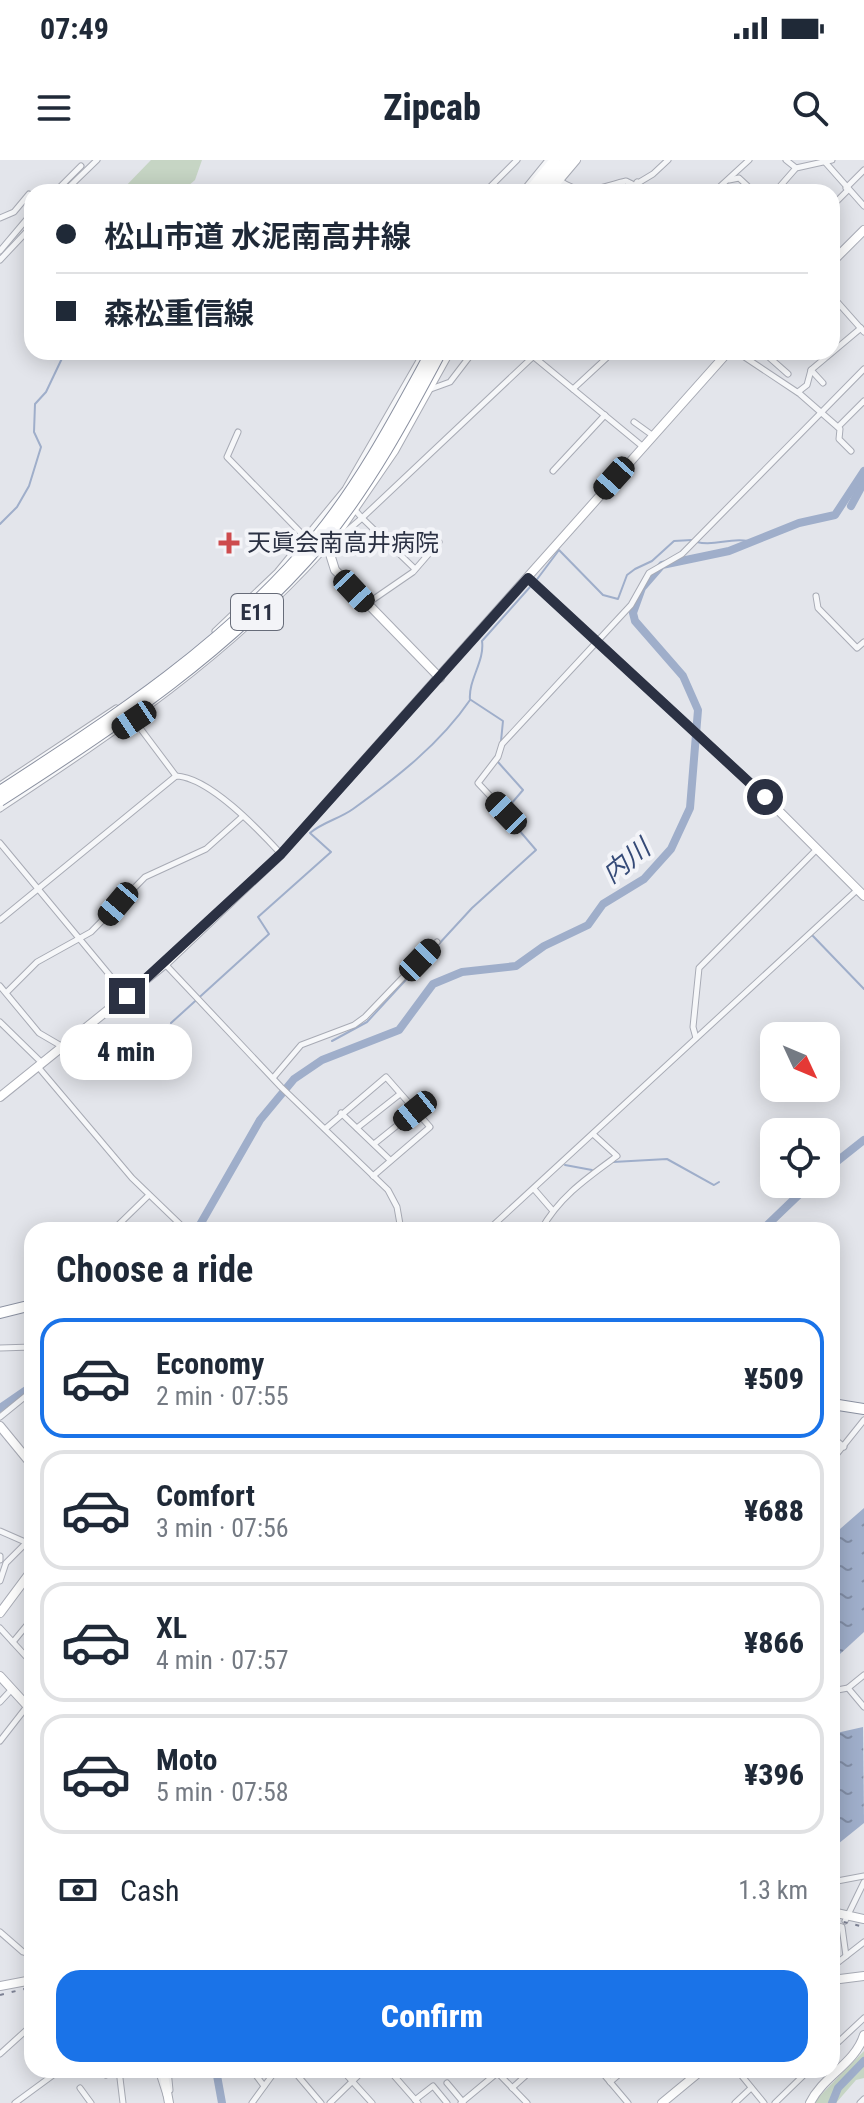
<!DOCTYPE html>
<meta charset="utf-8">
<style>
:root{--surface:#fff;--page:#f2f2f3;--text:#1f2937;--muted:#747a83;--line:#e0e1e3;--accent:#1a73e8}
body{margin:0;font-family:"Roboto Condensed","Noto Sans JP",sans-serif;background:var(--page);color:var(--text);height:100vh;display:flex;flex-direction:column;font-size:30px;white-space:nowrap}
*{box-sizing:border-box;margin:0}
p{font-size:26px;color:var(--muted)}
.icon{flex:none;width:44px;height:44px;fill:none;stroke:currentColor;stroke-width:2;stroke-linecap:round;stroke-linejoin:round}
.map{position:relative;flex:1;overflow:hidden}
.sheet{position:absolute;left:24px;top:1062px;width:816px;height:856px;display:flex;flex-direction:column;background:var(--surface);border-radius:24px;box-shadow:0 4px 20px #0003}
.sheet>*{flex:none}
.banner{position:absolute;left:24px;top:24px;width:816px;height:176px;border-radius:24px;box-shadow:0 4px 20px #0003;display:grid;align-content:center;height:176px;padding:0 32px;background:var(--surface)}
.needle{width:52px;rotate:134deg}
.fabs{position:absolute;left:760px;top:862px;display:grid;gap:16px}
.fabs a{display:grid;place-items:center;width:80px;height:80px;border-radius:16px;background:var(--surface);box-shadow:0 4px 20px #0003;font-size:40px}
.end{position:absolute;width:36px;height:36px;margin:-18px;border:10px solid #2b3143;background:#fff;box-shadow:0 0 0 4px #fff}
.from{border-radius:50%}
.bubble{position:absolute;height:56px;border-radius:24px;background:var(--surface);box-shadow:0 4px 20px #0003;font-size:26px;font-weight:800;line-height:56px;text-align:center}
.car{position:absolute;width:24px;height:48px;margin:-24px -12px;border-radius:10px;box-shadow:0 0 6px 2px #0007;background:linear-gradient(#222 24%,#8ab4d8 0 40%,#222 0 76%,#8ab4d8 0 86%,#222 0)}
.banner b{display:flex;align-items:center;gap:28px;height:76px;font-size:30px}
.banner b+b{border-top:2px solid var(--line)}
.banner i{width:20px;height:20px;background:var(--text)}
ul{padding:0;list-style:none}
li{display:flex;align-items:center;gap:24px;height:120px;margin:0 16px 12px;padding:0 16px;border:4px solid var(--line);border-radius:24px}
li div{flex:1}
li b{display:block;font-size:30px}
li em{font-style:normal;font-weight:800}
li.active{border-color:var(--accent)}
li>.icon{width:72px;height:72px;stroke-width:1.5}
h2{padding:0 32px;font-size:36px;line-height:96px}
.pay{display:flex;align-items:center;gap:20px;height:88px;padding:0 32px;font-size:30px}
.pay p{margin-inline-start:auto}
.cta{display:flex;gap:16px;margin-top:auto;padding:16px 32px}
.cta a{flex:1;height:92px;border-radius:24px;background:var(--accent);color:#fff;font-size:32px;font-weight:800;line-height:92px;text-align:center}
.status{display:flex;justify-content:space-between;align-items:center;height:56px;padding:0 40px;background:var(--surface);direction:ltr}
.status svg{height:22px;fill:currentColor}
header{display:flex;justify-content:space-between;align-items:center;height:104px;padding:0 32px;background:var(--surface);font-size:36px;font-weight:800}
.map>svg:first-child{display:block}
.green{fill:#c6d5c4}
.water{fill:url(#water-ripples)}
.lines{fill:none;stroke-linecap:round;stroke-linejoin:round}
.stream{stroke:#9faeca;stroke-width:2}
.river{stroke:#9faeca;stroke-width:8}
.street-casing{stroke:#a8abb5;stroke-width:7}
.secondary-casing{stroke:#a8abb5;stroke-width:10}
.highway-casing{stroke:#8b91a1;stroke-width:12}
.street{stroke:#f6f7f9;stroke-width:5}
.secondary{stroke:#fff;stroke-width:8}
.highway{stroke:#fff;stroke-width:10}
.rail{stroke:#7d8294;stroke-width:2;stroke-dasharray:4 8;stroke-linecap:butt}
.highway-bridge-casing{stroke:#8b91a1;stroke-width:12;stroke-linecap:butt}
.highway-bridge{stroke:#fff;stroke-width:10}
.route{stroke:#2b3143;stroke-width:10}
.poi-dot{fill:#cd4b4d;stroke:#f3f4f8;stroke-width:3}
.labels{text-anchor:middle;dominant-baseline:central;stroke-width:8;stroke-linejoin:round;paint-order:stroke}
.shield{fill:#f3f4f8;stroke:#676c79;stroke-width:2}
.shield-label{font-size:22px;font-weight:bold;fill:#2b3143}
.poi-label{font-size:24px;fill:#2b3143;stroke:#f3f4f8;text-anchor:start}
.water-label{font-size:26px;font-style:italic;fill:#354a77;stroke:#f3f4f8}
</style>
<div class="status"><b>07:49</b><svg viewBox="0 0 49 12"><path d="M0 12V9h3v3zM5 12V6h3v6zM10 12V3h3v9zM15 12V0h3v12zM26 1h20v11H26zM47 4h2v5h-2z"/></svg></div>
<header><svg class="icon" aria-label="menu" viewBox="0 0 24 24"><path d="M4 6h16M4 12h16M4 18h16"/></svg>Zipcab<svg class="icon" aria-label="search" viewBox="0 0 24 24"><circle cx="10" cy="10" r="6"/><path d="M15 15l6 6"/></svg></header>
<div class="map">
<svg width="864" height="1943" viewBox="0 0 864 1943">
<defs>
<pattern id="water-ripples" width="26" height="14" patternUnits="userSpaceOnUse" patternTransform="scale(2)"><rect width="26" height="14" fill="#9faeca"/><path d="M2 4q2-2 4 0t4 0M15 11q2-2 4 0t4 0" fill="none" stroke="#828ea6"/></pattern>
</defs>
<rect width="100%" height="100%" fill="#e3e5eb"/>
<g class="green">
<path d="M151,0h51l-7,20 -14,12h-61z"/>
<path d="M864,1891v27l-8,2 -20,23h-23z"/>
</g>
<g class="water">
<path d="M864,1348v124l-24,22 -8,-10v-108z"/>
<path d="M863,1567l1,96 -31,25 -1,-114z"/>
</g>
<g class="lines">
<g class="stream">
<path d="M0,364l17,-17 12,-21 12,-39 -7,-15 1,-28 11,-12 19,-40"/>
<path d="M697,382c18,5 32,-5 51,-1"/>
<path d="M535,422l24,-32 44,45 15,4 9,-24 8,-6 17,-8 22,-20 18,-1"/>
<path d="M471,540l32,21 -2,20"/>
<path d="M498,602l25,28 -18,21"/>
<path d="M809,777l3,-2 52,54"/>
<path d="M171,863l98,-89 -11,-17 73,-65 -21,-19c13,-11 29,-14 43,-24 43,-31 87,-65 117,-109 -2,-20 15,-39 12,-59l48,-54"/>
<path d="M332,881l35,-19 105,-114 64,-58 -30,-35"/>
<path d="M613,1002l54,-3 47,26 5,-3"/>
<path d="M565,1005l27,5"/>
</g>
<g class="river">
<path d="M851,346l13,-24"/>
<path d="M826,1010l38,-30"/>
<path d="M197,1070l63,-110 34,-41 28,-19 77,-30 34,-46 29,-12 54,-6 28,-20 44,-21 15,-21 41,-25 27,-30 19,-41 8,-98 -15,-34 -48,-55 -2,-8 9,-25 20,-23 67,-14 70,-28 36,-8 29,-44"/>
<path d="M762,1070l48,-46"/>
<path d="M0,1248l32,-22"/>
<path d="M216,1910l6,33"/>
<path d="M832,1943l6,-15 26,-27"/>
</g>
<g class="street-casing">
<g id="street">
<path d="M786,0l10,8"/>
<path d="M825,2l39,44"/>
<path d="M559,20c25,18 41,7 67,1l6,3"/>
<path d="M729,20l10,-2 15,14"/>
<path d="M637,22l7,10"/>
<path d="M846,28l18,-18"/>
<path d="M55,32l26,-26"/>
<path d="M64,32l33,-32"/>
<path d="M500,32l-11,-4 28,-28"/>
<path d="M522,32l26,-32"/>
<path d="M623,32l30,-18 15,-14"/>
<path d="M714,32l35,-32"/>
<path d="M775,32l21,-24 36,-8"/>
<path d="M832,46l16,-16"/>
<path d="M0,58l14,-6 15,-18 3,2"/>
<path d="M0,91l32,-38"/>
<path d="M0,100l32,-34"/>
<path d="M832,136l32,36"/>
<path d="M528,192l114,94"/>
<path d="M737,192l63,42 40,35 -1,10 12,12"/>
<path d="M763,192l25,22"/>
<path d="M811,210l12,13"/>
<path d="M573,229l40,-37"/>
<path d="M428,230l22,-8 23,-30"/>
<path d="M798,232l9,-7 4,-15 50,-42"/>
<path d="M634,262l18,13"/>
<path d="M838,267l26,-26"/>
<path d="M238,272l-11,25 80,82"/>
<path d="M553,311l52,-56"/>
<path d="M355,350l7,8 176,-166"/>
<path d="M334,382l28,-24 53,51"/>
<path d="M816,436l2,12 39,40 7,-6"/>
<path d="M368,443l45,-31 26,-30"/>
<path d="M215,471l62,-59 68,-83 79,-137"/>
<path d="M134,560l42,56"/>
<path d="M0,625l116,-77"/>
<path d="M0,649c120,-80 224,-149 322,-257"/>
<path d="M506,653l-28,-30 20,-26 4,-13 129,-139 18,-32 33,-19 182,-185"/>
<path d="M0,683l127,153"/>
<path d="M0,760l176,-144c33,1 82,53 105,78"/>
<path d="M165,804l116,123 107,103 9,17 4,23"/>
<path d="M0,826l39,47 24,14"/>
<path d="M7,832l30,-30 54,-30 54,-55 61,-28 37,-33"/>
<path d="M0,862l42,41"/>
<path d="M696,878l-3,-11 6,-59 118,-119"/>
<path d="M39,908l93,110 54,52"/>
<path d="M273,918l28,-33 53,-20 11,-8 72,-75"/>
<path d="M341,953l48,46"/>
<path d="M357,968l43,-34"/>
<path d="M325,969l61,-52 44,50 -57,49"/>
<path d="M374,984l41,-33"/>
<path d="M534,1029l19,22"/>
<path d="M113,1070l36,-35"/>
<path d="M488,1070l369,-340"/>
<path d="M541,1070c18,-33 46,-52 76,-74l-24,-22"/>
<path d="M0,1188l32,-1"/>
<path d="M0,1257l32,-26"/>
<path d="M832,1277l12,10"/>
<path d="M832,1300l32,-40"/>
<path d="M0,1371l32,14"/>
<path d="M0,1396v4"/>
<path d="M0,1421l6,-18 20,-20"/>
<path d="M0,1468l32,35"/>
<path d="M13,1482l19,-23"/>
<path d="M848,1528l16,19"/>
<path d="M832,1531l16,-3 16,-13"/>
<path d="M0,1542l12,-13"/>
<path d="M0,1581l32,-41"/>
<path d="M832,1722l32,-6"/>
<path d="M845,1761l19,-39"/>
<path d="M832,1764l10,3 4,29"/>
<path d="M0,1772l23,20 9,3"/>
<path d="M832,1807l32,-25"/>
<path d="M832,1888l32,-30"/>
<path d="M0,1894l32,-29"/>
<path d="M102,1910l4,5"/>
<path d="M119,1910l4,33"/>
<path d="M158,1910l8,25"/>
<path d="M168,1910l2,20"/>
<path d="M252,1910l12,16"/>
<path d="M293,1910l28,33"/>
<path d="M342,1910l30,33"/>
<path d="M389,1910l29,33"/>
<path d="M495,1910l32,33"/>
<path d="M600,1910l28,33"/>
<path d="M737,1910l27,33"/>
<path d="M610,1922l14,-12"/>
<path d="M447,1923l16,19"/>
<path d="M80,1928l11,15"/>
<path d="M512,1928l20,-18"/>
<path d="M415,1940l18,-14 14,17"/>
<path d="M15,1943l45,-33"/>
<path d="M252,1943l24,-33"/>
<path d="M330,1943l34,-33"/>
<path d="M461,1943l36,-30"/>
<path d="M735,1943l16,-15"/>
<path d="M775,1943l34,-33"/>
<path d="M860,1943l4,-4"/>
</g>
</g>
<g class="secondary-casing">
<g id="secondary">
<path d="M549,32l27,-32"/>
<path d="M832,102l32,-32"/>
<path d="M528,418l237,219 99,99"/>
<path d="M440,518l-105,-108 -5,-16 5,-17 59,-86 55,-99"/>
<path d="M0,937l165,-133 116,-110 447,-502"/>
<path d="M0,1266l32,39"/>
<path d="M0,1453l32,-43"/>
<path d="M0,1516l32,35"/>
<path d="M832,1752l32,7"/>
<path d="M832,1820l32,-4"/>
<path d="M0,1826l32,-6"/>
<path d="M163,1910l6,33"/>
<path d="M662,1943l40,-33"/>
<path d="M810,1943c13,-27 45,-39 54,-68"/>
</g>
</g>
<g class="highway-casing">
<g id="highway">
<path d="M529,32l26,-32"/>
<path d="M540,32l26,-32"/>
<path d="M0,1153l32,-8"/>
<path d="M832,1244l32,5"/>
</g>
</g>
<use href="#street" class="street"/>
<use href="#secondary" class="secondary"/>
<use href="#highway" class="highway"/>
<g class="rail">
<path d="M832,1759l32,8"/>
<path d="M0,1835l32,-8"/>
</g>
<g class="highway-bridge-casing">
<g id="highway-bridge">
<path d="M0,631c114,-74 228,-148 316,-254 46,-56 80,-121 115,-185"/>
<path d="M0,641c117,-75 231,-151 322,-258 48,-58 84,-125 119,-191"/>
</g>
</g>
<use href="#highway-bridge" class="highway-bridge"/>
</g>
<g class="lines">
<path class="route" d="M127,836l154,-142 247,-276 237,219"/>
</g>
<path class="poi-dot" d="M225 371h8v8h8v8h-8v8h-8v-8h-8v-8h8z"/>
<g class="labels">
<rect class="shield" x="231" y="434" width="52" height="36" rx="6"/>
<g class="shield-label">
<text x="257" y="452">E11</text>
</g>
<g class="poi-label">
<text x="247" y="383">天眞会南高井病院</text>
</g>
<g class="water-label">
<text transform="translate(626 701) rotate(-39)">内川</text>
</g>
</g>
</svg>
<div class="fabs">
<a><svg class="needle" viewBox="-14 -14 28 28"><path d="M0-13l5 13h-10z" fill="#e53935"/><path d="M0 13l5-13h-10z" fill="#747a83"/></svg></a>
<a><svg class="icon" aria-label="locate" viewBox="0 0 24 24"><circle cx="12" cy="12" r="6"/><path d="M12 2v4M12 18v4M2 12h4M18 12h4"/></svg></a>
</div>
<i class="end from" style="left:765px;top:637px"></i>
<i class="end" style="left:127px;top:836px"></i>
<div class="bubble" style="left:60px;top:864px;width:132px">4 min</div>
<i class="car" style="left:614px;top:318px;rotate:222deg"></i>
<i class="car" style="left:354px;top:431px;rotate:137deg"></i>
<i class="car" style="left:134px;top:560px;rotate:236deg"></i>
<i class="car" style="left:506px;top:653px;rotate:316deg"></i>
<i class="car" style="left:118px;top:744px;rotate:220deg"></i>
<i class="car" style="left:420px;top:800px;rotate:44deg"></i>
<i class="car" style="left:415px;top:951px;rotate:231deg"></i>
<div class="banner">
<b><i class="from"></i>松山市道 水泥南高井線</b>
<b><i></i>森松重信線</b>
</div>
<section class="sheet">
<h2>Choose a ride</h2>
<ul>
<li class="active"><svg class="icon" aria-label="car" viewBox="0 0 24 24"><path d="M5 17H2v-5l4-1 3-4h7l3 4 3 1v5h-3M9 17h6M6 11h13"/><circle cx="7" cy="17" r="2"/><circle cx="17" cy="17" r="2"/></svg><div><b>Economy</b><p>2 min · 07:55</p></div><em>¥509</em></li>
<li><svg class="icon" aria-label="car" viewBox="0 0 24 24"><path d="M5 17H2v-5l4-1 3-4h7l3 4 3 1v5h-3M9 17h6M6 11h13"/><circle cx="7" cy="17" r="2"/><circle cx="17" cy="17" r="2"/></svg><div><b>Comfort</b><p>3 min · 07:56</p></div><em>¥688</em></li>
<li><svg class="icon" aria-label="car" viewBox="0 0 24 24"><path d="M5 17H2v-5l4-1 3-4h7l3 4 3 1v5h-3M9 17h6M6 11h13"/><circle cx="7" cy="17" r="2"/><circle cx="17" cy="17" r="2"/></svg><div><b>XL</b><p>4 min · 07:57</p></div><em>¥866</em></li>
<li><svg class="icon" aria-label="car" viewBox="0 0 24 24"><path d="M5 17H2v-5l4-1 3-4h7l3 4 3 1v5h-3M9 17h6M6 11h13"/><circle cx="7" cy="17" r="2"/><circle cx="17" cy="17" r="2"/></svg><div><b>Moto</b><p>5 min · 07:58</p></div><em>¥396</em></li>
</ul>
<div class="pay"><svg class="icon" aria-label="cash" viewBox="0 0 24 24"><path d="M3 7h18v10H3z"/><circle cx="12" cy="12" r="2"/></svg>Cash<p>1.3 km</p></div>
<div class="cta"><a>Confirm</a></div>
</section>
</div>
